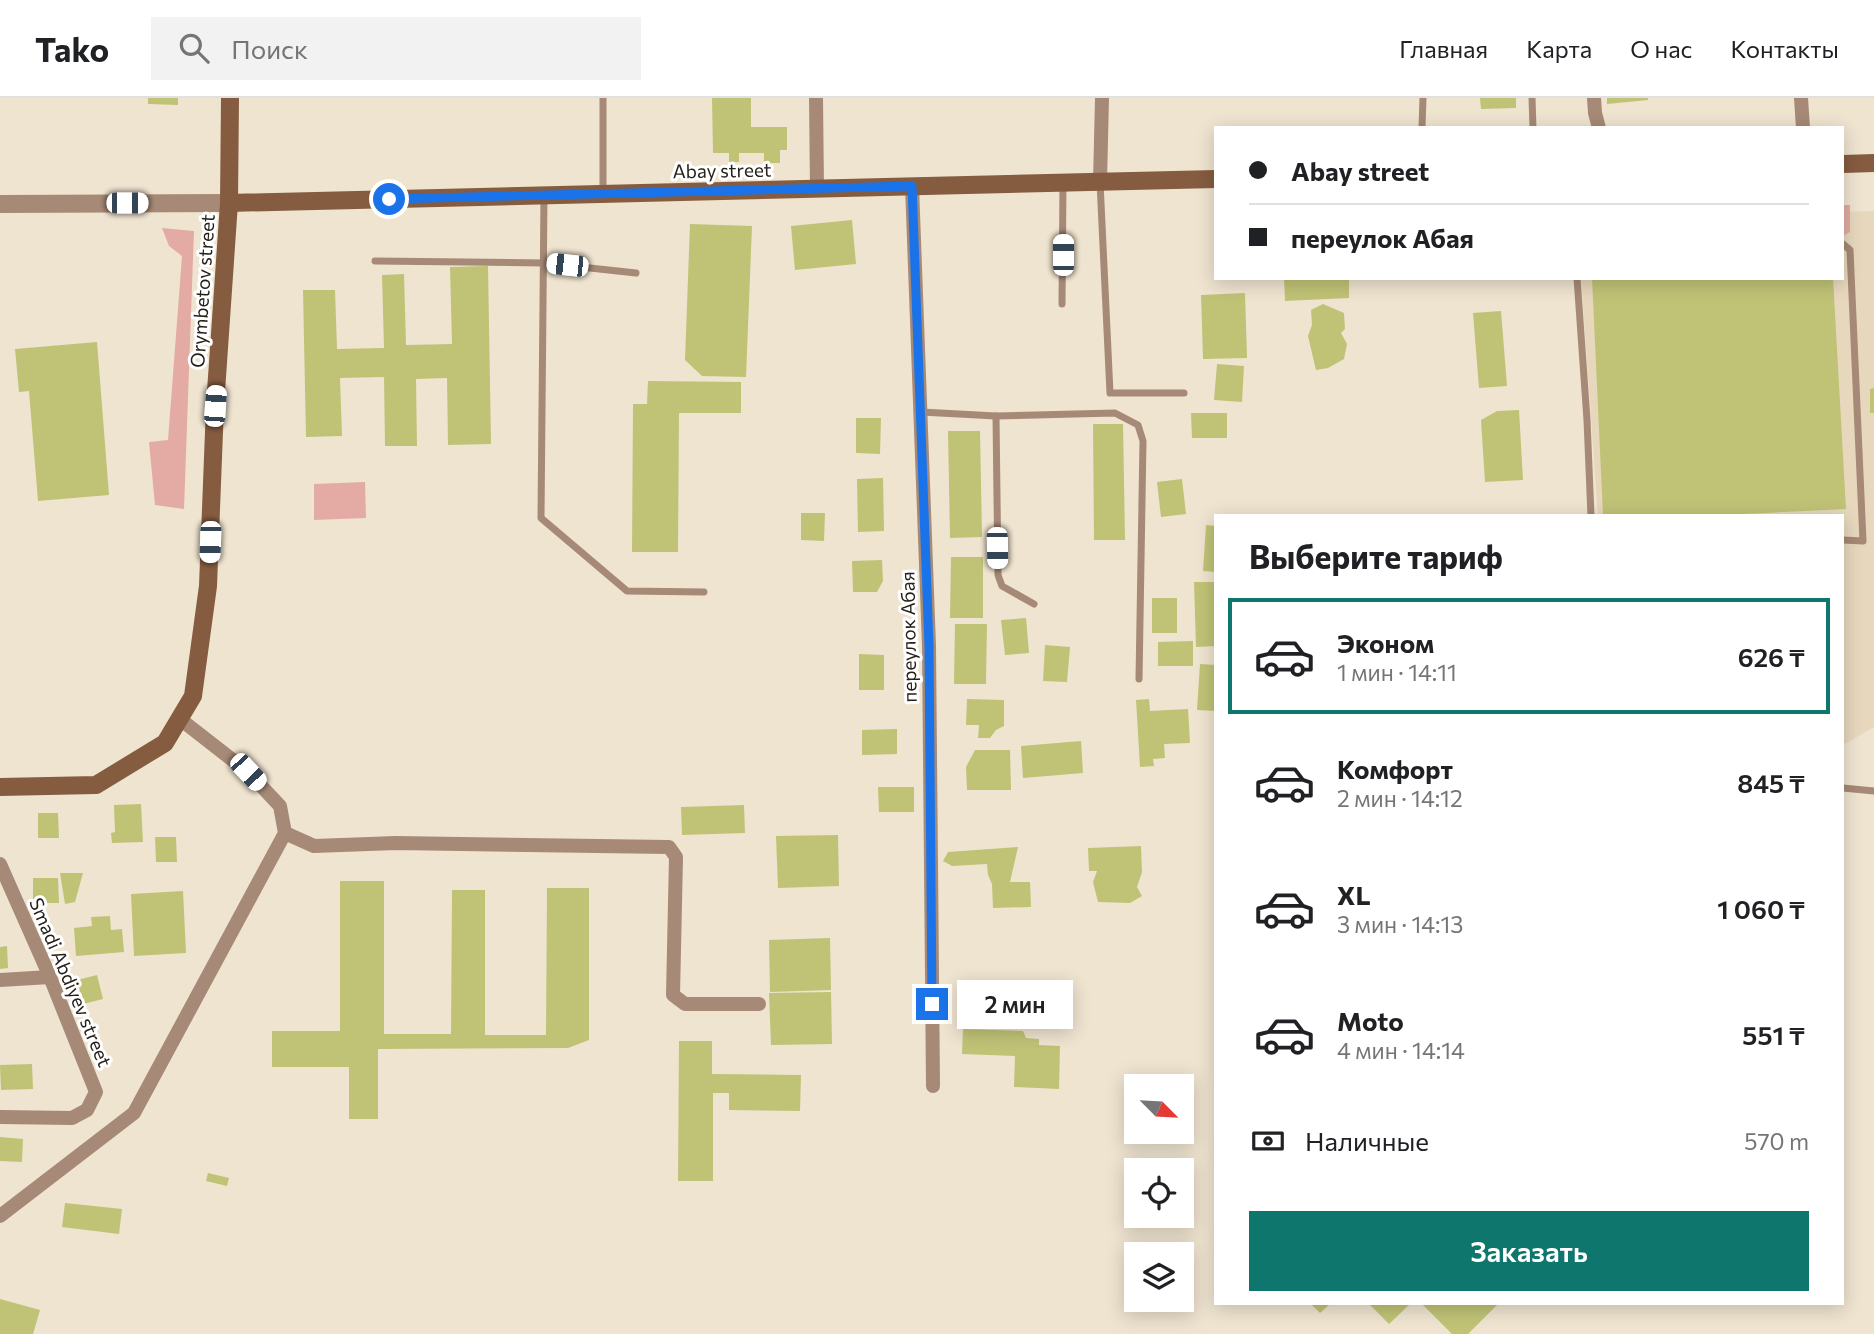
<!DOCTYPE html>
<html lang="ru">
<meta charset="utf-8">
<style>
:root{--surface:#fff;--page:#f2f2f2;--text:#202124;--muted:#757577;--line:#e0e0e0;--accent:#0f766e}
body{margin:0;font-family:Commissioner,sans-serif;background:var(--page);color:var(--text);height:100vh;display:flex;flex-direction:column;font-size:26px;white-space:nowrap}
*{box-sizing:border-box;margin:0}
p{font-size:23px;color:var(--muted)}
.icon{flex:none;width:38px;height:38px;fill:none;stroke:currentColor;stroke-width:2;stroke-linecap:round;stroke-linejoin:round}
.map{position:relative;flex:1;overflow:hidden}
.side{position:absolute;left:1214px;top:416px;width:630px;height:791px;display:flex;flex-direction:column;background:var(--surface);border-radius:0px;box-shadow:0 4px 18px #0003}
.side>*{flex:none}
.hud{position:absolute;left:1214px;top:28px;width:630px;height:154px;border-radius:0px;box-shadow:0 4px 18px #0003;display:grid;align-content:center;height:154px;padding:0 35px;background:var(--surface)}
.needle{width:46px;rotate:114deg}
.fabs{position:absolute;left:1124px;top:976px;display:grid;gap:14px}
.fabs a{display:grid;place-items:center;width:70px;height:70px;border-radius:0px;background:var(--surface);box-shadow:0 4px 18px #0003;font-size:35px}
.end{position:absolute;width:32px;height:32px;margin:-16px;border:9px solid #1a73e8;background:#fff;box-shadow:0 0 0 4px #fff}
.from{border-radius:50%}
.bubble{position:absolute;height:49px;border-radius:0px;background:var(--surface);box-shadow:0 4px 18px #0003;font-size:23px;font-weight:600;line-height:49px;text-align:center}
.car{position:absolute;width:21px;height:42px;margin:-21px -10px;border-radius:9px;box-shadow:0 0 5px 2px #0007;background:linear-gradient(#fff 24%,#345 0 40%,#fff 0 76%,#345 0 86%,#fff 0)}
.hud b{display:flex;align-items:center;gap:24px;height:66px;font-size:26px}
.hud b+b{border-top:2px solid var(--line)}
.hud i{width:18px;height:18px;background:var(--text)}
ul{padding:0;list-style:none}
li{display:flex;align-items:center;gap:21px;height:116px;margin:0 14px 10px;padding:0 21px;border:4px solid transparent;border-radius:0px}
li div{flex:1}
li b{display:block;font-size:26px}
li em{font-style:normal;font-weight:600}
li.active{border-color:var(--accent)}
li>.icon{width:63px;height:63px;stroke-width:1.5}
h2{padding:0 35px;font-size:32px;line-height:84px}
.pay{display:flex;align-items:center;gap:18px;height:77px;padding:0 35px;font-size:26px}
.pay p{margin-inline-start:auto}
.button{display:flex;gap:14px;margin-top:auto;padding:14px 35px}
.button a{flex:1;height:80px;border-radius:0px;background:var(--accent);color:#fff;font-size:28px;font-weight:600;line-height:80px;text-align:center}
header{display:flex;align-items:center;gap:42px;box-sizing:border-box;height:98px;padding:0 35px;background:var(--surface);border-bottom:2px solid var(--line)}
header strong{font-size:33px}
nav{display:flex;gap:38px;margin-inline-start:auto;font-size:24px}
.search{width:490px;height:63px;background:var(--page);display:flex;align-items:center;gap:18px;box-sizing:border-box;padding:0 24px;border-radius:0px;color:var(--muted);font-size:26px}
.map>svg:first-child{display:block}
.built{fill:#e7d8bd}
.green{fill:#e3aba4}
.building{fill:#c0c376}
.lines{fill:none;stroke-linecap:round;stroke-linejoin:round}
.service{stroke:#a68976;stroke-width:7}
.minor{stroke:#a68976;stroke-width:14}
.tertiary{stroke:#a68976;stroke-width:18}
.secondary{stroke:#855c40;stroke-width:18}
.route{stroke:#1a73e8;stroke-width:9}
.labels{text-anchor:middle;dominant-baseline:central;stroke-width:6;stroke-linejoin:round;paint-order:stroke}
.street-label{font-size:19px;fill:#25211a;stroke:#fff}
</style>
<header>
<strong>Tako</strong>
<div class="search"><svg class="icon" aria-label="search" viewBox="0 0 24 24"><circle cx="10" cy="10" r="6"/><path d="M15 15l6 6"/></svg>Поиск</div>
<nav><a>Главная</a><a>Карта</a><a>О нас</a><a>Контакты</a></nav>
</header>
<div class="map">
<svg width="1874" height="1236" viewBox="0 0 1874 1236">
<rect width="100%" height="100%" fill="#efe4d0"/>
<path class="built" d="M1874,113v516l-31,18v-229h-245l-17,-238h262v-66z"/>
<g class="green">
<path d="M1843,107h7v27l-7,4z"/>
<path d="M162,130l32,3 -10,278 -29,-4 -6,-63 19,-2 14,-184 -13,-10z"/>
<path d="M365,384l1,36 -52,2v-36z"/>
</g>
<g class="building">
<path d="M148,0h30v7l-30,-1z"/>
<path d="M712,0h39v29h36v23h-7v13h-16v-10h-25v9h-10v-9h-16z"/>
<path d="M1480,0h36v10l-35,1z"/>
<path d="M1607,0h41v2l-41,4z"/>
<path d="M852,122l4,44 -61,6 -4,-44z"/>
<path d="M690,126l62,2 -6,151 -44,-1 -17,-16z"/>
<path d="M488,168l3,178 -43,1 -1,-67 -31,1 1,67h-32l-1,-69 -44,1 2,58 -36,1 -3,-147h32l2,59 47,-1 -2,-73 22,-1 2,71 46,-1 -2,-77z"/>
<path d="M1284,180h65v20l-64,3z"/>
<path d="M1592,180h241l13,231 -145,7h-98z"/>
<path d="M1245,195l2,65 -44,1 -2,-64z"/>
<path d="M1323,206l21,9 1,16 -4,4 6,11 -3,15 -16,9 -12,2 -8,-34 4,-11 -1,-15z"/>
<path d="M1501,213l6,75 -28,2 -6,-75z"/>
<path d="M97,244l12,153 -71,6 -9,-110 -10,1 -4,-43z"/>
<path d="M1217,266l27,2 -2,36 -28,-2z"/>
<path d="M648,283l93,1v31h-62l-1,139h-46l1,-148h14z"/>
<path d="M1874,290v25h-4v-24z"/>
<path d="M1519,312l4,70 -38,2 -4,-62 16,-9z"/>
<path d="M1191,315h36v25h-35z"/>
<path d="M856,320h25l-1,36 -24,-1z"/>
<path d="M1093,326h30l2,116h-31z"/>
<path d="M948,333h32l2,106 -32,1z"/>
<path d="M883,380l1,53 -26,1 -1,-53z"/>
<path d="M1182,381l4,35 -25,3 -4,-35z"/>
<path d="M801,415h24l-1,28 -23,-1z"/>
<path d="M1206,427l10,1v46l-13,-1z"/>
<path d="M951,459h32v61h-33z"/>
<path d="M882,462l1,21 -6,11h-24l-1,-31z"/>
<path d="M1194,484h22v64l-20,1z"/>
<rect x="1152" y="500" width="25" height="35"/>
<path d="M1026,520l3,35 -24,2 -4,-35z"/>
<path d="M955,526h32l-1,60h-32z"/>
<path d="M1193,543v25h-35v-24z"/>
<path d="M1045,547l25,2 -3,35 -24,-1z"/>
<path d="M859,556l25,1v35h-25z"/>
<path d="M1200,566l16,1v46l-19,-1z"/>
<path d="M967,601l37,1v26l-8,4 -6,8h-12l1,-13h-13z"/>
<path d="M1149,601l1,12 38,-2 2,34 -26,1 1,14 -12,1 1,7 -14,1 -4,-67z"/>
<path d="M897,631v25l-35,1v-25z"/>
<path d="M1081,643l2,32 -60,5 -2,-32z"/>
<path d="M975,652h35l1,40h-44l-1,-23z"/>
<path d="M878,689h36v25h-35z"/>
<path d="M141,706l2,38 -31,1 -1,-10 4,-1 -1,-27z"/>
<path d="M744,707l1,28 -63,2 -1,-28z"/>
<path d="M38,715h20l1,25h-21z"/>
<path d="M838,737l1,51 -61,2 -2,-52z"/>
<path d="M155,739h21l1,25h-21z"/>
<path d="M1141,748l1,26 -5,15 5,9 -12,7 -32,-1 -5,-20 4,-11h-8l-1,-23z"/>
<path d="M1018,749l-8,35h20l1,25 -38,1 -1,-24 -4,-9 -1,-11 -35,2 -9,-5 5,-9z"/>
<path d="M60,775h23l-8,29 -10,2z"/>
<path d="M33,780h25l1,25h-26z"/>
<path d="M340,783h44v153h67l1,-144h33v145h61l1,-147h42v152l-21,8 -190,1v70h-29v-52h-77v-36h68z"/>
<path d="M183,793l3,62 -52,3 -3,-62z"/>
<path d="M110,818l1,14 11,-1 2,23 -48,4 -2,-28 18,-2 -1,-9z"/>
<path d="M830,840l1,52 -61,2 -1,-52z"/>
<path d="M7,848l1,22 -8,1v-22z"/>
<path d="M97,877l6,24 -20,5 -6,-24z"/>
<path d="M831,894l1,52 -61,1 -2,-52z"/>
<path d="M963,931l60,2 3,7 13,1v6l21,1 -1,43 -45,-2 1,-31 -53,-2z"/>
<path d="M679,943h33v33l89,1 -1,36 -71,-1v-17h-16v88h-35z"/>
<path d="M32,966l1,25 -32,1 -1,-25z"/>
<path d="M0,1039l23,2 -1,23 -22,-1z"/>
<path d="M208,1075l21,5 -2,8 -21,-5z"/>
<path d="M65,1105l57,6 -3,25 -57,-7z"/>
<path d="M0,1201l40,11 -7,24h-33z"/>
<path d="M1311,1206h19l-10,9z"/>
<path d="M1369,1206h41l-21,20z"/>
<path d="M1425,1206h73l-30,30h-16l-29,-29z"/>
</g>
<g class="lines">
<g class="service">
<path d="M603,0v95"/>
<path d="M1532,0l1,30"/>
<path d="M1422,30l1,-30"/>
<path d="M1100,84l10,211h74"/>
<path d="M544,98l-3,322 86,73 77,1"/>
<path d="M1843,146l7,6 13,291 -20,-1"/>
<path d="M375,163l169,2 92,10"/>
<path d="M1577,180l10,142 4,96"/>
<path d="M1062,206l1,-121"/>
<path d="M921,314l75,4 119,-3 23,12 5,16 -4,238"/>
<path d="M996,318l2,159 4,11 32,18"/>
<path d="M1843,690l31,3"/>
</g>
<g class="minor">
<path d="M816,0l1,90"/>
<path d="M1594,0l1,15 4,15"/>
<path d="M1801,0l2,30"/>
<path d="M1100,84l2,-84"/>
<path d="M912,88l17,460 4,440"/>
<path d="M285,735l29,13 82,-3 273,4 7,10 -3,138 12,9h74"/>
<path d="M0,766l50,113 46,115 -9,18 -15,8 -72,-1"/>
<path d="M0,882l50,-3"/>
<path d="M0,1118l134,-103 151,-280 -5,-27 -32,-34 -68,-53"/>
</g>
<path class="tertiary" d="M0,106l229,-1"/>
<g class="secondary">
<path d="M1843,66l31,-1"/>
<path d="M229,105l987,-24"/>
<path d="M0,689l96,-2 69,-42 28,-47 15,-110 7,-180 14,-203 1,-105"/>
</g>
</g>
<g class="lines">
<path class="route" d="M389,101l523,-13 17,460 3,358"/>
</g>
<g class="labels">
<g class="street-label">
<text transform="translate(722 72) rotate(-1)">Abay street</text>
<text transform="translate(202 193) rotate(-86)">Orymbetov street</text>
<text transform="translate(908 539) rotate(-91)">переулок Абая</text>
<text transform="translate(71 884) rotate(67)">Smadi Abdiyev street</text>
</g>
</g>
</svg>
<div class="fabs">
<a><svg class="needle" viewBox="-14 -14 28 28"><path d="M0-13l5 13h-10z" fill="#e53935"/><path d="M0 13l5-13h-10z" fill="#757577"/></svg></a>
<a><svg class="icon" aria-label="locate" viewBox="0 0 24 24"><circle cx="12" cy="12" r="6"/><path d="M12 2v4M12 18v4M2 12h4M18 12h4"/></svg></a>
<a><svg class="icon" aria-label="layers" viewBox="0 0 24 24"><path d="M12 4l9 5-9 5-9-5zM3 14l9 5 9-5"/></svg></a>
</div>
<i class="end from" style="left:389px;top:101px"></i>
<i class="end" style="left:932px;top:906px"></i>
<div class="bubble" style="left:957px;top:882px;width:116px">2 мин</div>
<i class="car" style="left:127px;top:105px;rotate:90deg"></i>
<i class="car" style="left:1063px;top:157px;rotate:0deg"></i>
<i class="car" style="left:567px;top:167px;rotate:276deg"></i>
<i class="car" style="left:215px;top:308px;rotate:4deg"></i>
<i class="car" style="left:210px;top:444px;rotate:182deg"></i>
<i class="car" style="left:997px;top:450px;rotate:179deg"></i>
<i class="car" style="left:248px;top:674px;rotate:137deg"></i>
<div class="hud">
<b><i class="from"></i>Abay street</b>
<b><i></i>переулок Абая</b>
</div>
<section class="side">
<h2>Выберите тариф</h2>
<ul>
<li class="active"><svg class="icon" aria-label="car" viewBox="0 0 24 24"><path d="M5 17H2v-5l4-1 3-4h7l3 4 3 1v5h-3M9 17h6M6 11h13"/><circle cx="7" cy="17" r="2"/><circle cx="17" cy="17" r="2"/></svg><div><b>Эконом</b><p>1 мин · 14:11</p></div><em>626 ₸</em></li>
<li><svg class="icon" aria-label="car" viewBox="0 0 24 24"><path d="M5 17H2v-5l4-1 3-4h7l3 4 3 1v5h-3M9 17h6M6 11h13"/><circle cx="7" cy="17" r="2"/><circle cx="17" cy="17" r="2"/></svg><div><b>Комфорт</b><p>2 мин · 14:12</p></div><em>845 ₸</em></li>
<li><svg class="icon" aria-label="car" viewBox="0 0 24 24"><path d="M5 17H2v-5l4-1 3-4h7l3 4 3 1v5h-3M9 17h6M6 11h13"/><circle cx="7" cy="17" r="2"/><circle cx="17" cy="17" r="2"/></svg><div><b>XL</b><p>3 мин · 14:13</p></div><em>1 060 ₸</em></li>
<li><svg class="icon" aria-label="car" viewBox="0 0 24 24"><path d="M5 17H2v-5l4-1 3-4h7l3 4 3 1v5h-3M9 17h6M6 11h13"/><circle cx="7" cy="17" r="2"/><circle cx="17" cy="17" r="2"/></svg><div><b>Moto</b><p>4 мин · 14:14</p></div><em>551 ₸</em></li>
</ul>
<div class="pay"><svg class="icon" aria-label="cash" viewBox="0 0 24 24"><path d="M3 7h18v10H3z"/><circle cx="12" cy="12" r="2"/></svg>Наличные<p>570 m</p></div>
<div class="button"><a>Заказать</a></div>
</section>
</div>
